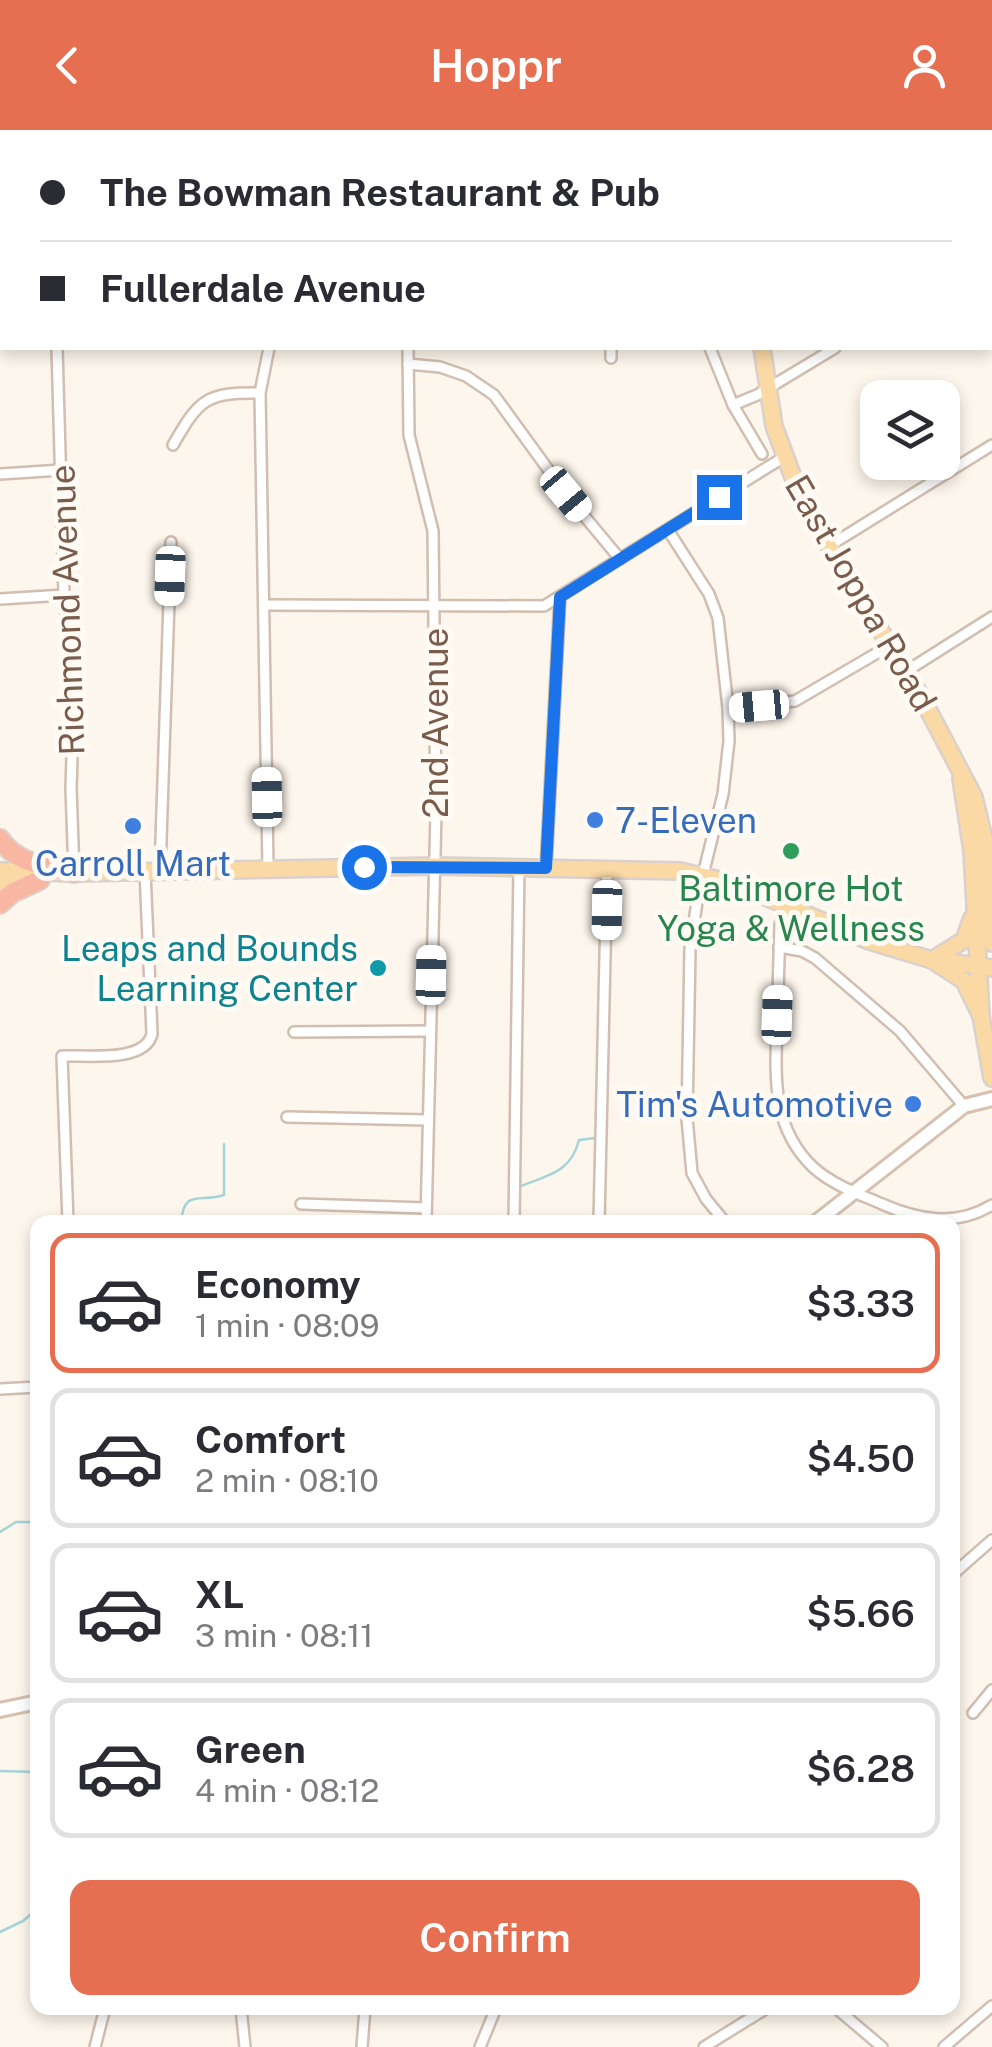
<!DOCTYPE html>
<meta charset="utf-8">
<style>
:root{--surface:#fff;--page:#f7f7f7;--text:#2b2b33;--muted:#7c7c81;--line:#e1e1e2;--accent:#e76f51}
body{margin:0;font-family:"Public Sans",sans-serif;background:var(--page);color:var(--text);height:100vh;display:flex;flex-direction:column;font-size:38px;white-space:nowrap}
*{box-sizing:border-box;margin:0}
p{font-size:32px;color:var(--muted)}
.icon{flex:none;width:55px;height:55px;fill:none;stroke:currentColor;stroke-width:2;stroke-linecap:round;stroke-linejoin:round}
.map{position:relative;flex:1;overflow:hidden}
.drawer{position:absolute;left:30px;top:1085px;width:930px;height:800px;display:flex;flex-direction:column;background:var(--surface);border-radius:20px;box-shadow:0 5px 15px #0003}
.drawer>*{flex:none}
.top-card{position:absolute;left:0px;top:0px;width:992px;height:220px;box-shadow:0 5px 15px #0003;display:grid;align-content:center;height:220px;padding:0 40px;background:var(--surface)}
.tools{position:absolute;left:860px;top:250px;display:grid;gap:20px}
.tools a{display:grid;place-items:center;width:100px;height:100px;border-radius:20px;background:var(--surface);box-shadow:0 5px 15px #0003;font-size:50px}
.end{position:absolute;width:45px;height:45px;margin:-22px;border:12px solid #1a73e8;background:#fff;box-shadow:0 0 0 5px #fff}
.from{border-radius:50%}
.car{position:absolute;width:30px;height:60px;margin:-30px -15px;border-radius:12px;box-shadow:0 0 8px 2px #0007;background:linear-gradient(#fff 24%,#345 0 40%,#fff 0 76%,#345 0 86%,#fff 0)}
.top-card b{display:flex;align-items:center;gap:35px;height:95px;font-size:38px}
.top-card b+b{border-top:2px solid var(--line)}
.top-card i{width:25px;height:25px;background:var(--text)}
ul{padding:18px 0 0;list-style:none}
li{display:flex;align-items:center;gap:30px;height:140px;margin:0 20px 15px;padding:0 20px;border:5px solid var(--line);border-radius:20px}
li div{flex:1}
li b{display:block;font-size:38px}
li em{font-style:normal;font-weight:600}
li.current{border-color:var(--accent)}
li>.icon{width:90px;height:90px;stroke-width:1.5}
.action{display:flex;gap:20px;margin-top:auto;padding:20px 40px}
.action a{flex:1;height:115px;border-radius:20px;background:var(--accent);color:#fff;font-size:40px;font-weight:600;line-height:115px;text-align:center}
header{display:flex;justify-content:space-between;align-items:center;height:130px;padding:0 40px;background:var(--accent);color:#fff;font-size:45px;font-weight:600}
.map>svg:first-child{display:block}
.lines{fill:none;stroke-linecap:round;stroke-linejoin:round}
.stream{stroke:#a5d3da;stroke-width:2.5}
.street-casing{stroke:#d1beb0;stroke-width:14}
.secondary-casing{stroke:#d6c0b0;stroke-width:18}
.primary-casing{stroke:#dad1cd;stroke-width:20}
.highway-casing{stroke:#dad1cd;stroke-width:22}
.street{stroke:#fff;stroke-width:9}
.secondary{stroke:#fff;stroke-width:12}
.primary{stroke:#fbd9a5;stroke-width:15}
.highway{stroke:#f7b7a3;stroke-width:18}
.route{stroke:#1a73e8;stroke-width:12}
.shop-dot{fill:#3f7fe0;stroke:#fffaf3;stroke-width:4}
.leisure-dot{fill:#2e9e5b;stroke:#fffaf3;stroke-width:4}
.culture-dot{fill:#0f9aa8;stroke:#fffaf3;stroke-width:4}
.labels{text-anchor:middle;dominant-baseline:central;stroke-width:10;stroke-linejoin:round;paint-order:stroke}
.street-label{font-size:35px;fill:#7a5c4d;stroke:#fffaf3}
.shop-label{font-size:35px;fill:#366cbe;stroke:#fffaf3;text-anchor:start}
.leisure-label{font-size:35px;fill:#27864d;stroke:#fffaf3}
.culture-label{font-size:35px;fill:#0d838f;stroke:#fffaf3;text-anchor:end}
</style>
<header><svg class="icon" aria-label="back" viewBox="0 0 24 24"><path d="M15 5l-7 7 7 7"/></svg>Hoppr<svg class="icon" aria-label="person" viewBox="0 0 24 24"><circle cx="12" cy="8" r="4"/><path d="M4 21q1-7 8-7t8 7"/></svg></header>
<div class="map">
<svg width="992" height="1917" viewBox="0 0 992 1917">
<rect width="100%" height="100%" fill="#fdf6ec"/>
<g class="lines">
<g class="stream">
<path d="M521,1056c28,-11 50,-14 58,-46l16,-2"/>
<path d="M181,1092c3,-34 19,-19 43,-27v-51"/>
<path d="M0,1402l16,-10h22"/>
<path d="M0,1641l38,1"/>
<path d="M0,1802l23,-11 15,-13"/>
</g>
<g class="street-casing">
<g id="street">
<path d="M36,0l3,2"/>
<path d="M986,0l6,2"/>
<path d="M85,2l1,-2"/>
<path d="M259,2l2,-2"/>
<path d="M517,2l1,-2"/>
<path d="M624,2l1,-2"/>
<path d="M806,2l8,-2"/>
<path d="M0,115l2,1"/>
<path d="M990,120l2,-1"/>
<path d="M57,218l7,247 10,96 -3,97 3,85"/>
<path d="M408,218l1,87 24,96 3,281 -10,410"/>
<path d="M611,218v10"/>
<path d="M710,218l23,57 29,49"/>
<path d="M408,234l32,3 26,9 28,19 72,99 54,65"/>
<path d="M733,275l24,-10 78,-47"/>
<path d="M173,315c26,-46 34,-53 87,-52"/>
<path d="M0,344l62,-4"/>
<path d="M668,400l41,64 9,24 10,90 1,33 -6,53 -25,101 -8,54 -3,169 5,55 14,26 19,23"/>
<path d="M829,416l163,-101"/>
<path d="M0,469l64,-4"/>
<path d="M264,475l280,1 240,-149"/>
<path d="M905,542l87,-55"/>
<path d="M728,578l67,-7 94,-55"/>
<path d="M268,738l-8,-475 9,-45"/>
<path d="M546,738l14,-271"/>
<path d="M160,740l11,-328"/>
<path d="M785,773l-5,22c-1,33 -2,67 -3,100 -2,53 -5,104 37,143 19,17 45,26 68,36 36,16 74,23 110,1"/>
<path d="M779,817l23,4 13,7 85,73 64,75"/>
<path d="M294,902l136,-1"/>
<path d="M287,987l141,3"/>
<path d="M301,1074l125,4"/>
<path d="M68,1092l-6,-166c25,-1 83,7 90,-22l-7,-163"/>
<path d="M514,1092l5,-355"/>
<path d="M599,1092l8,-354"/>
<path d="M0,1259l38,-2"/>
<path d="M952,1445l40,-35"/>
<path d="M973,1583l19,-23"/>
<path d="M241,1878l4,39"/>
<path d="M836,1878l46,39"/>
<path d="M95,1917l10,-39"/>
<path d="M362,1917l3,-39"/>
<path d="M480,1917l16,-39"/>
<path d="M704,1917l63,-39"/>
<path d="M944,1917l48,-41"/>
</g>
</g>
<g class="secondary-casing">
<g id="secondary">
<path d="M816,1092l148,-116 28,-7"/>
<path d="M0,1580l38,-8"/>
</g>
</g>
<g class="primary-casing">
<g id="primary">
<path d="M763,2v-2"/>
<path d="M762,218l12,78 29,78 119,194 52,99 13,54 5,92"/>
<path d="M961,649l11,72 9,165 11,62"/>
<path d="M0,741l74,2 361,-7 245,5 53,12 136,58 63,19 32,21 17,35"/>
<path d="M0,753l30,-2"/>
<path d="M932,830l32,-20 8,-22"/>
<path d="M941,831l51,7"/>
</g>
</g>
<g class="highway-casing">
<g id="highway">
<path d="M0,709c17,25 46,27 74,34"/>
<path d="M0,774l12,-11 28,-13"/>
</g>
</g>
<use href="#street" class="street"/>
<use href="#secondary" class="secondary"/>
<use href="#primary" class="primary"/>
<use href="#highway" class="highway"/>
</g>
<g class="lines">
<path class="route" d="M364,737l182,1 14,-271 159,-100"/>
</g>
<g class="shop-dot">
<circle cx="595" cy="690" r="10"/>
<circle cx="133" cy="696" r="10"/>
<circle cx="913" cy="974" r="10"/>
</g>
<circle class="leisure-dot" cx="791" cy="721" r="10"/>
<circle class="culture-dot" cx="378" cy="838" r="10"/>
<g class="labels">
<g class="street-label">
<text transform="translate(861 463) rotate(60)">East Joppa Road</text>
<text transform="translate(67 480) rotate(-92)">Richmond Avenue</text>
<text transform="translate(435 593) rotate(-90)">2nd Avenue</text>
</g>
<g class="shop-label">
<text x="615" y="690">7-Eleven</text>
<text x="133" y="733" text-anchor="middle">Carroll Mart</text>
<text x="893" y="974" text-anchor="end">Tim's Automotive</text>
</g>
<g class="leisure-label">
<text x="791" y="758">Baltimore Hot<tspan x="791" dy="40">Yoga &amp; Wellness</tspan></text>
</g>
<g class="culture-label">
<text x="358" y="818">Leaps and Bounds<tspan x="358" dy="40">Learning Center</tspan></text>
</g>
</g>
</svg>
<div class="tools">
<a><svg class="icon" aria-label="layers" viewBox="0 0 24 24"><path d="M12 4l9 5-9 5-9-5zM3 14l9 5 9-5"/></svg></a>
</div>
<i class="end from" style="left:364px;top:737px"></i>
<i class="end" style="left:719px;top:367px"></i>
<i class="car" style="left:566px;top:364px;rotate:140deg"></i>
<i class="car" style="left:170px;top:446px;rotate:182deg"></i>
<i class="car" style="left:759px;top:576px;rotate:265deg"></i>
<i class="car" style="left:267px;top:667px;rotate:359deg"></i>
<i class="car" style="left:607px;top:780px;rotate:181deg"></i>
<i class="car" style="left:431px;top:845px;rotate:1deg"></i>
<i class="car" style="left:777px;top:885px;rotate:2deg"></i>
<div class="top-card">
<b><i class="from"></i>The Bowman Restaurant &amp; Pub</b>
<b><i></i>Fullerdale Avenue</b>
</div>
<section class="drawer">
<ul>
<li class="current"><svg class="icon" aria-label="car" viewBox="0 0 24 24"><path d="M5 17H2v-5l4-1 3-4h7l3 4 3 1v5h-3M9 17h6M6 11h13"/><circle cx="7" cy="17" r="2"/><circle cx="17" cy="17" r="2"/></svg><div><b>Economy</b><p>1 min · 08:09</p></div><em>$3.33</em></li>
<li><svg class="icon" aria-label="car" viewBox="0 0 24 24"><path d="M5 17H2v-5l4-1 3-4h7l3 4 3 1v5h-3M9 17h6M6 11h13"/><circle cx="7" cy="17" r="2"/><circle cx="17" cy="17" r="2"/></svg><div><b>Comfort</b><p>2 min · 08:10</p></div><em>$4.50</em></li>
<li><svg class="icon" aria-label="car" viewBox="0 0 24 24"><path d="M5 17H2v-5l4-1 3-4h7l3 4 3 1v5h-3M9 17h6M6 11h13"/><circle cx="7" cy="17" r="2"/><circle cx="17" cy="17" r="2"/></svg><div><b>XL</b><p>3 min · 08:11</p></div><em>$5.66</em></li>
<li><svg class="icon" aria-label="car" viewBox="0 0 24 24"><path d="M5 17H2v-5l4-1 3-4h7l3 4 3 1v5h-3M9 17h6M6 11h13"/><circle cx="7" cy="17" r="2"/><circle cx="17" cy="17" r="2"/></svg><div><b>Green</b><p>4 min · 08:12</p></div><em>$6.28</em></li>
</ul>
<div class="action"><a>Confirm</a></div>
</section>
</div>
